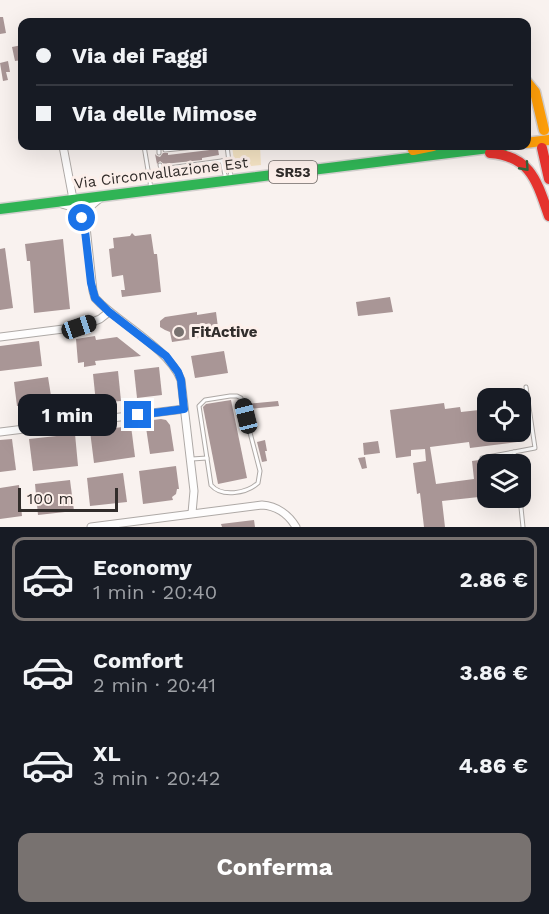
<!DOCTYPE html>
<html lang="it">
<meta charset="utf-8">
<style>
:root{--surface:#171b24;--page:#242831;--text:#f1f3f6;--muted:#9ea1a6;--line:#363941;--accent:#787270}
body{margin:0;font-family:"Work Sans",sans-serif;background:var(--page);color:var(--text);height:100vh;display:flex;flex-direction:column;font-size:22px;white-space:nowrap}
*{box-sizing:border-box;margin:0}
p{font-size:20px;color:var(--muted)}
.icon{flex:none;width:33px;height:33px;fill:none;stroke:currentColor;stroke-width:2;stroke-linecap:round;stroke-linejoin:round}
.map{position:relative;height:527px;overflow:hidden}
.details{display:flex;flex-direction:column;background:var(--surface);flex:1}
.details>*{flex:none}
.top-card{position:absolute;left:18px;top:18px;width:513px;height:132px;border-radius:12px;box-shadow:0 6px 24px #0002;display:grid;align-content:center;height:132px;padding:0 18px;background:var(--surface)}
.controls{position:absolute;left:477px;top:388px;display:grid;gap:12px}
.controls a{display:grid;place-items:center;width:54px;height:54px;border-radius:12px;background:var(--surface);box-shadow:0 6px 24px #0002;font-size:30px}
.scale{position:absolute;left:18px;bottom:15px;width:100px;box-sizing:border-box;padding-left:6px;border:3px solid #322d2b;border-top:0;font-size:16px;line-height:21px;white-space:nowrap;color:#322d2b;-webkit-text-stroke:4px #fdf0eb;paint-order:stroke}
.end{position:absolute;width:27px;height:27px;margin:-14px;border:8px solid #1a73e8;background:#fff;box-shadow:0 0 0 3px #fff}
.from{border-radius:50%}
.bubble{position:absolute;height:42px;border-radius:12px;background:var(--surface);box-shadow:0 6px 24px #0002;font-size:20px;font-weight:700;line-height:42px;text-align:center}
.car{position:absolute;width:18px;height:36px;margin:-18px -9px;border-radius:8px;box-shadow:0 0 4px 2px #0007;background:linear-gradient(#222 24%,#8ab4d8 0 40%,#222 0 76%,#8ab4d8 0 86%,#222 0)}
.top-card b{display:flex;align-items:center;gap:21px;height:57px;font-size:22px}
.top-card b+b{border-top:2px solid var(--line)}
.top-card i{width:15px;height:15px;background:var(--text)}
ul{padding:10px 0 0;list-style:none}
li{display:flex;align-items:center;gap:18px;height:84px;margin:0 12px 9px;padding:0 6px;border:3px solid transparent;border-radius:12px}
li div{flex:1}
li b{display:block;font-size:22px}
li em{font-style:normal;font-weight:700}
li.selected{border-color:var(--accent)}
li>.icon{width:54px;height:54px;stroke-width:1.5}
.button{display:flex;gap:12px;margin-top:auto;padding:12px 18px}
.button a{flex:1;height:69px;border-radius:12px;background:var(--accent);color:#fff;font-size:24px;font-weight:700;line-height:69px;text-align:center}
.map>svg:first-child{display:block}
.green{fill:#f5e4c4}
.building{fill:#a99696}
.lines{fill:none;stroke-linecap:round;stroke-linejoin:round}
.lane-casing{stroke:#aea9a6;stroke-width:5}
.street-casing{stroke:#aea9a6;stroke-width:9}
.fast-casing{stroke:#d4d0cf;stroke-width:13}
.slow-casing{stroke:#d4d0cf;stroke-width:13}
.jam-casing{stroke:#d4d0cf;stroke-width:13}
.lane{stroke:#fefdfd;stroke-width:3}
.street{stroke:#fefdfd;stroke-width:7}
.fast{stroke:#30b455;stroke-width:10}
.slow{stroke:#ff9f0a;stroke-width:10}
.jam{stroke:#e5322d;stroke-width:10}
.oneway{stroke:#31633c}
.route{stroke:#1a73e8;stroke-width:8}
.poi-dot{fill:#787270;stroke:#fdf0eb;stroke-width:2}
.labels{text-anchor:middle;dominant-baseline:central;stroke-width:6;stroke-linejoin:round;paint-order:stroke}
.shield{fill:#fdf0eb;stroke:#6f6865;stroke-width:1.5}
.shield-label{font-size:14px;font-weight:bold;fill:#322d2b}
.street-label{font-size:15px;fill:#322d2b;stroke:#fdf0eb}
.poi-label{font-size:15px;font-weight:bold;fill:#322d2b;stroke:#fdf0eb;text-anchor:start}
</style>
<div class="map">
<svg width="549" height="527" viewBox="0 0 549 527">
<rect width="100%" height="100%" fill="#f9f2ef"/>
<path class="green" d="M232,146h28l1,19 -26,3z"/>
<g class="building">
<path d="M0,17h3l3,16 -6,1z"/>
<path d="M22,45v15l-7,1 -3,-14z"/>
<path d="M8,61l2,11h-4l2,8 -5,1 -3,-18z"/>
<path d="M218,149l1,6 -17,3v2l-38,4 -4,-3 -3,3 -2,-10 2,2 3,1 3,-4h5v2z"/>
<path d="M203,167v4l-32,3v-3z"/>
<path d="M132,233l3,3 16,-2 3,20h3l4,38 -39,5 -1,-7h4l-2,-15 -11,2 -3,-28 5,-1 -1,-10 17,-2z"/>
<path d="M63,239l7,70 -36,4 -4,-52h-3l-2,-17z"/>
<path d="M5,248l8,60 -13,2v-61z"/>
<path d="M390,297l3,15 -35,4 -2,-14z"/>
<path d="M197,312v3l19,-3 3,23 -47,7 -2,-10 -5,-2 -5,-3v-6l5,-4z"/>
<path d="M95,336l1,4 21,-3 24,19 -46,5 1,4 -12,2v-5l-6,1 -2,-24z"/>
<path d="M39,341l3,25 -42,5v-25z"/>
<path d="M224,351l4,22 -33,5 -4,-22z"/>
<path d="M159,367l3,28 -25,3 -3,-28z"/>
<path d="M118,371l3,30 -25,2 -3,-29z"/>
<path d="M48,377l4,25 -5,1v4l-25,4 -1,-5h-4l-3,-24z"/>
<path d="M231,400l16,78 -29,6 -15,-77 3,-3z"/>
<path d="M278,401l1,5 -31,3 -2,-5z"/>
<path d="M444,403l1,6 15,-2 1,5 27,-3v23h36l1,9 -55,7 -1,-6 -39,5 6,37 38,-5 -2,-18 7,-1 4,2 24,-5 1,8h-20v22l-10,2 1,8 -37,4 3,26h-21l-4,-34 -3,1 -4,-31 13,-2 -1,-12 -14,1v6l-15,2 -6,-48z"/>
<path d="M161,419l5,1 4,5 4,26 -24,3 -5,-33z"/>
<path d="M131,426l4,31 -41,6 -4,-32z"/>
<path d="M75,434l3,32 -45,5 -4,-32z"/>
<path d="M12,439l4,31 -16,2v-32z"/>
<path d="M265,440l2,11h-2l2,10 -5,1 -5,-20z"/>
<path d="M378,441l2,12 -16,2 -1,-12z"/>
<path d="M365,457l2,11 -5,1 -4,-11z"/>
<path d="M176,466l3,23h-2l-1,5 -4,3 1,3 -30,4 -4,-33z"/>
<path d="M123,473l4,29 -37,4 -3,-28z"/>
<path d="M70,480l4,31 -36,4 -3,-31z"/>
<path d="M19,485l3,31 -22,3v-31z"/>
<path d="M254,520l1,7h-33l-1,-3z"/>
</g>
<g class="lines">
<g class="lane-casing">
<g id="lane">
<path d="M144,146l7,42"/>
<path d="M159,146v7"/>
<path d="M227,146l4,32"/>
<path d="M165,150l39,-4"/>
<path d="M222,161l4,19"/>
<path d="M160,165l1,4 68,-9"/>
<path d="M230,396h7l4,2 19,73 -2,12c-11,10 -36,15 -47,2l-12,-79 6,-6z"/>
<path d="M482,458l32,-6"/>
<path d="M192,459l15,-1"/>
<path d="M516,465l-2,-13 21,-4 -9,-61"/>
<path d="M520,498l3,29"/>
</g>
</g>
<g class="street-casing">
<g id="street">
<path d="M63,146l10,53"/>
<path d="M102,197c-8,6 -15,11 -17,21l8,73 2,7 6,6c24,22 69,47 80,76l13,111 -2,22"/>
<path d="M62,204c11,2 18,8 22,18"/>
<path d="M0,337l79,-10 21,-8 9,-7"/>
<path d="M0,432l184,-23"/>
<path d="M91,527l171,-22c15,1 27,10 34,22"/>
</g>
</g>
<g class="fast-casing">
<path id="fast" d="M0,209l505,-63"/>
</g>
<g class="slow-casing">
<g id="slow">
<path d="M526,81l9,11 9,38"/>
<path d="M526,143l23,-3"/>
<path d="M413,150l20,-4"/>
</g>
</g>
<g class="jam-casing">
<g id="jam">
<path d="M542,148l7,31"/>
<path d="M490,153c41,3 47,29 59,63"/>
</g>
</g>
<use href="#lane" class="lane"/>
<use href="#street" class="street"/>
<use href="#fast" class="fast"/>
<use href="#slow" class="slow"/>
<use href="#jam" class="jam"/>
</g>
<defs><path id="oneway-chevron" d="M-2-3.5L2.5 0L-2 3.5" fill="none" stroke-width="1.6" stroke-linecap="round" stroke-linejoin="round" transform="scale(1.5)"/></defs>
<use class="oneway" href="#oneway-chevron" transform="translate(525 167) rotate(48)"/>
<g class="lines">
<path class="route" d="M82,218l2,4 7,61 4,15 14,14 57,44 12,16 3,8 3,29 -46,6"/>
</g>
<circle class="poi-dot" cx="179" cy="332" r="6"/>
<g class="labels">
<rect class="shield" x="269" y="161" width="48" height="22" rx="4.5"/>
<g class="shield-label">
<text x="293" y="172">SR53</text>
</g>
<g class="street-label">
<text transform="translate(161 173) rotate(-7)">Via Circonvallazione Est</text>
</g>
<g class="poi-label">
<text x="191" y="332">FitActive</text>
</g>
</g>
</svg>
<div class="controls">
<a><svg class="icon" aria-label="locate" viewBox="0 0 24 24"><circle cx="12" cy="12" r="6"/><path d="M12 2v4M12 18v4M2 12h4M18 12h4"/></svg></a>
<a><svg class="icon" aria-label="layers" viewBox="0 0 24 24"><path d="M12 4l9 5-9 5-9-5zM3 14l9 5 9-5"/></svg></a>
</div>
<div class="scale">100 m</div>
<i class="end from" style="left:82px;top:218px"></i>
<i class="end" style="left:138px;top:415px"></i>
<div class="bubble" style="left:18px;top:394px;width:99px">1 min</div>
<i class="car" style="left:79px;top:327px;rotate:71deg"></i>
<i class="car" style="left:246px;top:416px;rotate:346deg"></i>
<div class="top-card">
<b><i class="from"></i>Via dei Faggi</b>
<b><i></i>Via delle Mimose</b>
</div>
</div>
<section class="details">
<ul>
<li class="selected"><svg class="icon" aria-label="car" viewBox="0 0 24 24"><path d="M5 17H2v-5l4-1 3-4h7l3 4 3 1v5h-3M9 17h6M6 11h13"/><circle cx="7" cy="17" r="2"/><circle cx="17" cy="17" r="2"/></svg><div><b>Economy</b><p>1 min · 20:40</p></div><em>2.86 €</em></li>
<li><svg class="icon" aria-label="car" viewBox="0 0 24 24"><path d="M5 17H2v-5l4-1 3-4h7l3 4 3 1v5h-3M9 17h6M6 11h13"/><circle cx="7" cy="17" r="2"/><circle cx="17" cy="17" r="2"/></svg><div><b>Comfort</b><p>2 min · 20:41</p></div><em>3.86 €</em></li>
<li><svg class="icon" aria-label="car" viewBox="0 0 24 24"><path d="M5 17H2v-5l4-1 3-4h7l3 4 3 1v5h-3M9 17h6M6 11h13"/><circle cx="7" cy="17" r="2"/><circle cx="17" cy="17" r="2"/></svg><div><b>XL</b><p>3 min · 20:42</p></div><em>4.86 €</em></li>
</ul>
<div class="button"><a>Conferma</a></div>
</section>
